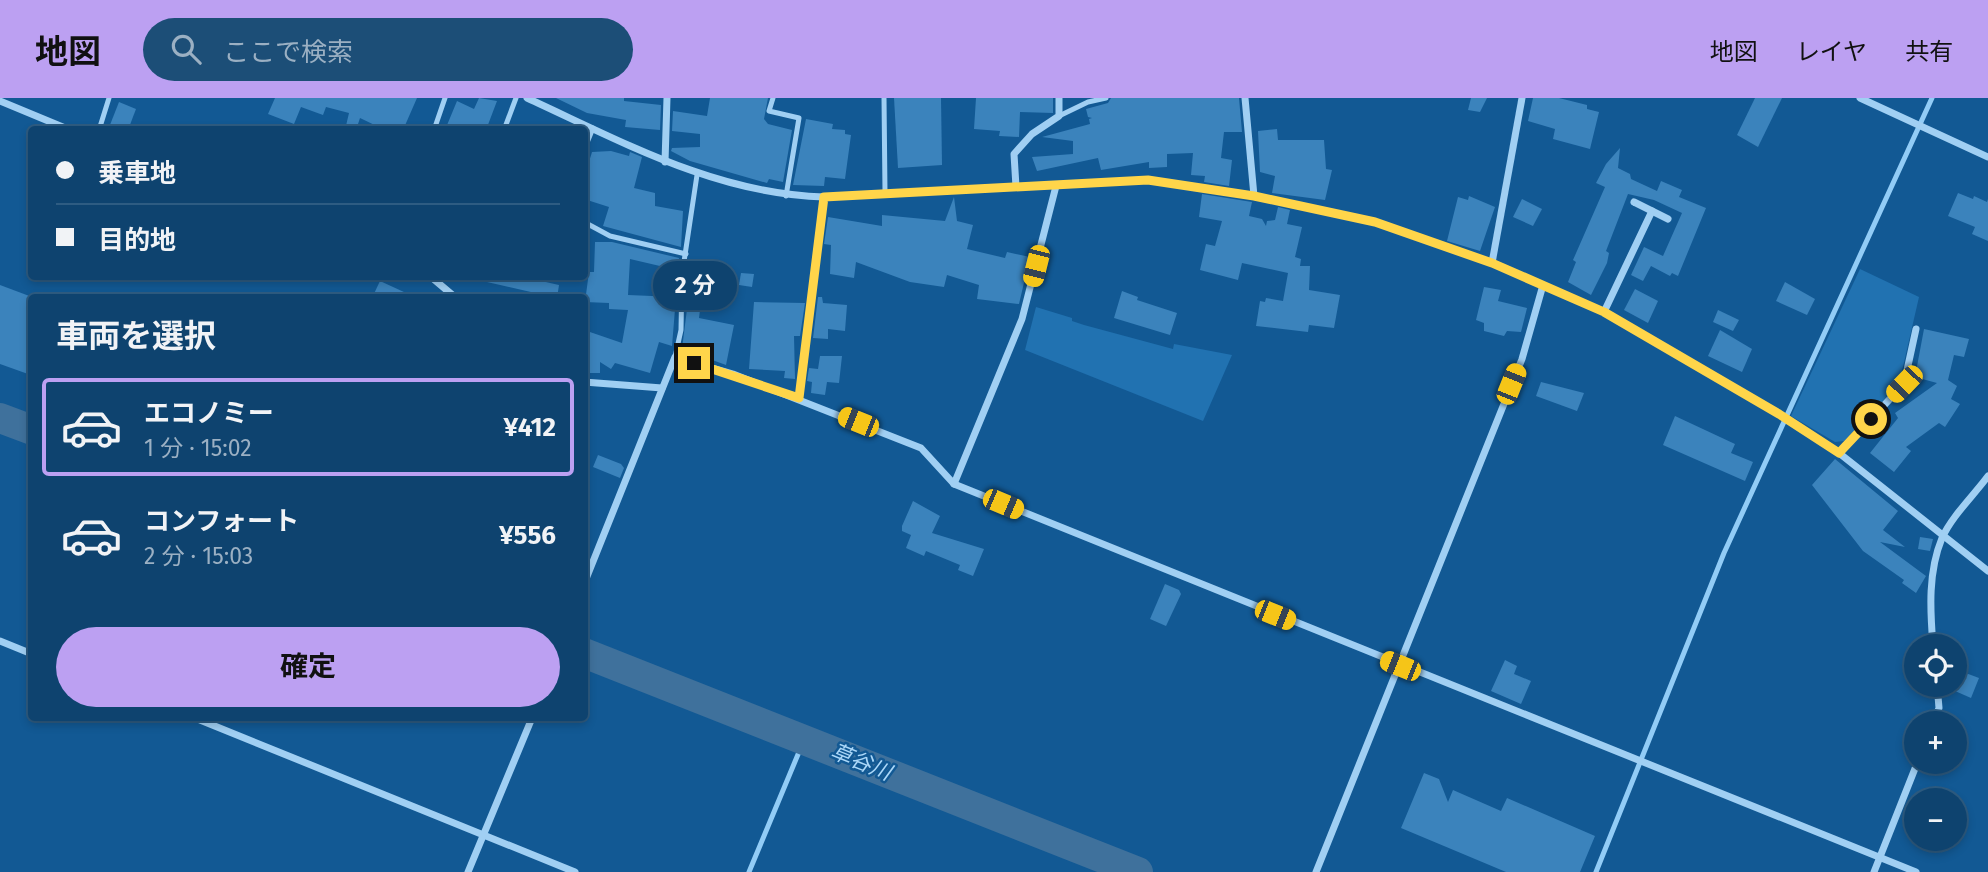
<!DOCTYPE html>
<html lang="ja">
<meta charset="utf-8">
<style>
:root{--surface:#0e436f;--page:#1c4e77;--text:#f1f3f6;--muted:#9bb0c3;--line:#2e5c82;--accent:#bca0f2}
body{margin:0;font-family:"Fira Sans","Noto Sans JP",sans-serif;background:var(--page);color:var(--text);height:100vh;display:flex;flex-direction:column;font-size:26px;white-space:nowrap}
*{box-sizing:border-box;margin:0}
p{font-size:23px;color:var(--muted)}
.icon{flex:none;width:38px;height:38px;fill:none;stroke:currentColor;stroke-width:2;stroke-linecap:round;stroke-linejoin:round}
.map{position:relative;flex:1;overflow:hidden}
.side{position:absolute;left:28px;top:196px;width:560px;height:427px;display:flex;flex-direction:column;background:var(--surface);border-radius:7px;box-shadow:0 4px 10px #0003,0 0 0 2px var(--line)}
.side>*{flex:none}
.banner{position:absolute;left:28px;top:28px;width:560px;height:154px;border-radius:7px;box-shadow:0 4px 10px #0003,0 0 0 2px var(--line);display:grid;align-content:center;height:154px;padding:0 28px;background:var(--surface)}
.controls{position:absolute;left:1904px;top:536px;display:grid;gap:14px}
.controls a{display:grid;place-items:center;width:63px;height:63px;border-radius:50%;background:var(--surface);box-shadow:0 4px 10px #0003,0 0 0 2px var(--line);font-size:35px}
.end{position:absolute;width:32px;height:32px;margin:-16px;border:9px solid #ffd54a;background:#111;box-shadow:0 0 0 4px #111}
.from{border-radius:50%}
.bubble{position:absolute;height:49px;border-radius:24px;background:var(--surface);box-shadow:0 4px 10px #0003,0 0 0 2px var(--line);font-size:23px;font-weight:700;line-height:49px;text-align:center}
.car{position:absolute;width:21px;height:42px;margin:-21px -10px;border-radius:9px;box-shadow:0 0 5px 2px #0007;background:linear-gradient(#f5c518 24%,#345 0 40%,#f5c518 0 76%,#345 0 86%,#f5c518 0)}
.banner b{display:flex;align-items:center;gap:24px;height:66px;font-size:26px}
.banner b+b{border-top:2px solid var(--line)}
.banner i{width:18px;height:18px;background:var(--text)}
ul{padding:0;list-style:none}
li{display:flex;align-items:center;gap:21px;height:98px;margin:0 14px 10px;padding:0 14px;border:4px solid transparent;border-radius:7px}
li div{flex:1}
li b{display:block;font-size:26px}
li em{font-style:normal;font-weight:700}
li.on{border-color:var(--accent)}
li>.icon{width:63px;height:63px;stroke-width:1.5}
h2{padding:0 28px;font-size:32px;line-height:84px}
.primary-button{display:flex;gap:14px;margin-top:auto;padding:14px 28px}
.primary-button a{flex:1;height:80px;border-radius:42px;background:var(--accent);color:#111;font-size:28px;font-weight:700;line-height:80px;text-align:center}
header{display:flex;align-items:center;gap:42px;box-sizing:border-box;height:98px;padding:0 35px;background:var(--accent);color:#111}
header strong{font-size:33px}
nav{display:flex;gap:38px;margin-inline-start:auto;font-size:24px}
.search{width:490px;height:63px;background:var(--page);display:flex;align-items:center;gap:18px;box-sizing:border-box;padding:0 24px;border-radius:38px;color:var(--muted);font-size:26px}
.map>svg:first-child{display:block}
.green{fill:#2172b1}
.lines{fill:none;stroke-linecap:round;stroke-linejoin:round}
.stream{stroke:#92ccf6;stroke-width:5}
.river{stroke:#3f719c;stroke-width:30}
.building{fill:#3b83bc}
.lane{stroke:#a0cff3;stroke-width:5}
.street{stroke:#a0cff3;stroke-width:7}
.route{stroke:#ffd54a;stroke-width:9}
.labels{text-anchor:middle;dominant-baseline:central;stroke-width:5;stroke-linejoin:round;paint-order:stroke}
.water-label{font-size:21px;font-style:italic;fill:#acd8f9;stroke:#125994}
</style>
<header>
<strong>地図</strong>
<div class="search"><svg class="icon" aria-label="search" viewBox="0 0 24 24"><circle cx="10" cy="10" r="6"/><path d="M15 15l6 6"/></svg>ここで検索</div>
<nav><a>地図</a><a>レイヤ</a><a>共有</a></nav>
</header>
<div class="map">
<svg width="1988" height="774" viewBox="0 0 1988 774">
<rect width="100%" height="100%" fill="#125994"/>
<g class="green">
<path d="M1860,171l59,28 -20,87 -55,57 -9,1 -44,-26z"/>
<path d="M1036,209l36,11v3l12,4 89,24 1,-5 58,11 -29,66 -178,-71z"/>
</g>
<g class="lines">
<g class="stream">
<path d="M749,774l55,-132"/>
<path d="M1596,774l128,-319 208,-455"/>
</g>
<g class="river">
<path d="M0,320l32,12"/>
<path d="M584,555l554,219"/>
</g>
</g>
<g class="building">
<path d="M275,0h142l-14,32h-18l-25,-12 -4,12h-11l4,-17 -23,-6 -3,8 -22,-8 -7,17 -26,-10z"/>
<path d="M479,0l18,3 -11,29h-41l12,-29 17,8z"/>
<path d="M556,0h68v3l37,4 -1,25 -35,-3 1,-7 -39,-7z"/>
<path d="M710,0h58l-4,21 4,5 24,6 -9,52 -14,-3 -2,4 -77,-22 -19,-10 1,-3 28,-1v-13l-28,-3 1,-20 34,5z"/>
<path d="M894,0h47l1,67 -44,3z"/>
<path d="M976,0h77v15l-33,-1 -1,25 -20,-1 1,-5 -26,-2z"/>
<path d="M1111,0h128l3,34h-18l-3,26 11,2 -3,26 -25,-4 1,-6 -14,-1 2,-22 -26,1v13l-18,1v-6l-48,8 -3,-12 -61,13 -5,-14 41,-3v-13l-31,-4 48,-13 -1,-5 3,-1 -4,-1 -2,-8 22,-6z"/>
<path d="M1471,0h16l-7,14 -12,-2z"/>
<path d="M1533,0h26l28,7v4l12,3 -9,37 -37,-10 2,-10 -27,-8z"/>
<path d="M1755,0h27l-24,49 -21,-12z"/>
<path d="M119,4l17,7 -8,21h-20z"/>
<path d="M806,21l27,5 -1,5 13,1v4l6,1 -6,44 -20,-2 -1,9 -31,-1z"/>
<path d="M1277,31l1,11h46l2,29 6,1 -7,30 -53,-7 3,-17 -15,-4 -2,-41z"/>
<path d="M1620,50l-2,20 12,6 1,5 26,12 4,-10 21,9 -3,7 27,11 -28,68 -6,-3 -2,3 -19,-10 -8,15 -12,-6 13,-28 19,9 19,-43 -28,-13 -26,-6 -22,57 3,2 -2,10 -16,32 -23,-13 8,-20 -3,-2 32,-73 -9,-4 10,-19z"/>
<path d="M611,53l18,5 1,-4 12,5 -8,31 21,5v13l28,5 -2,36 -78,-21 6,-19 -25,-8v-21l8,-26z"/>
<path d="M1958,95l15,6 1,-3 13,6 1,-3v42l-16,-7 3,-7 -27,-11z"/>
<path d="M1202,96l50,8 -3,14 13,3 4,7 1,-5 8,-1 3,-13 12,3 -3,14 15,3 -7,30 6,2 -1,7h10l-1,24 31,5 -6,33 -25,-3 -1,7 -52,-6 4,-25 5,1 1,-4 17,3 5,-28 -46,-10 -4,17 -38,-10 6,-26 9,2 7,-25 -23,-4z"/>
<path d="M1469,98l26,11 -15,44 -33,-10 11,-44 10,3z"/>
<path d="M954,99l3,24 16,4 -6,24 38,9 2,-6 23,5 -11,47 -42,-5 2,-14 -32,-10 -3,12 -34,-5 -54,-20 -2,16 -24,-4 1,-29 -7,-1 4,-27 54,9v-11l63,6z"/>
<path d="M1522,101l20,10 -9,17 -20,-9z"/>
<path d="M595,144h17l67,16 -2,12 -47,-11 -2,36 48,2 -4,49 -13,-4 -9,31 -35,-10 -4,6 -11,-7v11h-16v-38l3,-4 35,12 6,-33 -19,-1v-6l-24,-1 4,-30h5z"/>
<path d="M741,175l13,1 -2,13 -13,-2z"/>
<path d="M488,178h31l40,9 -2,13 -70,-16z"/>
<path d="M691,179l13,2 -5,39 35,7 -8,40 -44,-16z"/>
<path d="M380,183l37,17h-45z"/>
<path d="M1785,184l30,17 -8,16 -31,-14z"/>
<path d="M0,187l32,12v69l-4,8 -28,-10z"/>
<path d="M1484,189l17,3 -3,11 29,7 -6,24 -14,-1 -3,5 -20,-5v-8l-8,-3z"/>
<path d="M1635,191l23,12 -10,22 -24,-13z"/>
<path d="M1122,193l16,6 -1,3 40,13 -7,22 -56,-17z"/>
<path d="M818,199h4l1,6 24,2 -2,26 -17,-2v10l-15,-1z"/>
<path d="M754,204l51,1 -5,33h-6l1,43 -11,-1 1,-7 -36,-2z"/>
<path d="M1718,212l21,10 -6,11 -20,-9z"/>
<path d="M1924,231l45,10 -5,18 -10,-2 -6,25 9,6 -6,13 9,5 -15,23 -6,-4 -33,24 5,4 -17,21 -24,-19 28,-35 -3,-5 42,-30 -22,-6z"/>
<path d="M1720,232l32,19 -10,23 -34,-16z"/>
<path d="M820,258h22l-3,27 -12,-1 -2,13 -14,-2 1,-11 -5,-1 2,-13 9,1z"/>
<path d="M1541,284l43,11 -7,18 -41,-15z"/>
<path d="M1675,318l60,28 -4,9 22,9 -8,19 -82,-36z"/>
<path d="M598,357l23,9 3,4 -4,10 -27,-11z"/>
<path d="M1835,361l63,52 -15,19 22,17 -25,-5 46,34 -10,17 -14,-10 2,-3 -41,-29 -51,-66z"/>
<path d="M913,403l27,15 -8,17 52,16 -11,27 -15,-6 2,-5 -34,-14 -2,5 -18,-8 5,-13 -9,-4v-5z"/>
<path d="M1920,439l13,2 -3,12 -12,-2z"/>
<path d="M1165,486l14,6 2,4 -15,32 -16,-7z"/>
<path d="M1505,562l12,6 -3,8 17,7 -10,23 -30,-13z"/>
<path d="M1955,571l24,9 -8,20 -16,-7z"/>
<path d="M1424,675l15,6 9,23 5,-12 48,21 6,-13 88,38 -15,36h-74l-105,-44z"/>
</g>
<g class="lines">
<g class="lane">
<path d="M773,0l-4,13 30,7 -13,78"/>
<path d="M884,0l1,94"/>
<path d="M1059,18l29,-14 18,-4"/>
<path d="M99,32l10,-32"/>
<path d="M434,32l11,-32"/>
<path d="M504,32l12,-32"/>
<path d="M584,52l9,-22"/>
<path d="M584,124l26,14 76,18"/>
<path d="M675,259l6,-27 1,-55 15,-100"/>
</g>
<g class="street">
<path d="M527,0c96,44 189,96 297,99l324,-17 106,16 121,26 117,41 112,49 175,102 60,39 149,118"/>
<path d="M1245,0l9,98"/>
<path d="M1860,0l128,59"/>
<path d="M0,3l70,29"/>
<path d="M665,64l2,-64"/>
<path d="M1016,89l-2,-33 18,-20 27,-18v-18"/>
<path d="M1634,104l34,17"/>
<path d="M1492,165l30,-165"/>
<path d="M430,178l26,22"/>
<path d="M1604,214l48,-101"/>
<path d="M584,284l78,6"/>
<path d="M799,300l25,-201"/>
<path d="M1839,355l65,-69 12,-55"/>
<path d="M954,386l68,-165 34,-133"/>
<path d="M584,486l91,-227 58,17 188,74 33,36 962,388"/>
<path d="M0,543l32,13"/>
<path d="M1933,548c-3,-37 -5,-74 9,-108 10,-22 32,-43 46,-62"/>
<path d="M195,620l380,154"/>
<path d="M1933,625l6,-15 -2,-24"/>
<path d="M468,774l64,-154"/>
<path d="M1316,774l206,-513 21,-74"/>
<path d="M1874,774l44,-111"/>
</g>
</g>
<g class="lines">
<path class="route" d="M694,265l105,35 25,-201 324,-17 106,16 121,26 117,41 112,49 175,102 60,39 32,-34"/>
</g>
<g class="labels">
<g class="water-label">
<text transform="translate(861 664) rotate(22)">草谷川</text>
</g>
</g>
</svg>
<div class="controls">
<a><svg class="icon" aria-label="locate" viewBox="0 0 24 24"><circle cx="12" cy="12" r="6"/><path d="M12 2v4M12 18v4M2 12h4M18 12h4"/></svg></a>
<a>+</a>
<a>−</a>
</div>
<i class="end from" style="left:1871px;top:321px"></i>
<i class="end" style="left:694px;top:265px"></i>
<div class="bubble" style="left:653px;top:163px;width:84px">2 分</div>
<i class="car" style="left:1036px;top:168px;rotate:194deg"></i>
<i class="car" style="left:1511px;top:286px;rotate:22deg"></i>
<i class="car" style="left:1904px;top:286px;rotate:224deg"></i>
<i class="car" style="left:858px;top:324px;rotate:292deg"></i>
<i class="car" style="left:1003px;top:406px;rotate:113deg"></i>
<i class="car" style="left:1275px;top:517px;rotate:112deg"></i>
<i class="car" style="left:1400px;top:568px;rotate:292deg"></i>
<div class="banner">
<b><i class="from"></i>乗車地</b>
<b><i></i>目的地</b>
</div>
<section class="side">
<h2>車両を選択</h2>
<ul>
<li class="on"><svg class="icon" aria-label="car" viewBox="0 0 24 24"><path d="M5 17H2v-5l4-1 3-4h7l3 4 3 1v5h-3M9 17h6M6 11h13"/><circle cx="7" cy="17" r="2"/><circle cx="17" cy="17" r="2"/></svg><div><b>エコノミー</b><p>1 分 · 15:02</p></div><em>¥412</em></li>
<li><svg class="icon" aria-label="car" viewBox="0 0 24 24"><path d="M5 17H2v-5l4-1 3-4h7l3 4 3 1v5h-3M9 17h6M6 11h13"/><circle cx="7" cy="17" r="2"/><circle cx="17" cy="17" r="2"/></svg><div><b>コンフォート</b><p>2 分 · 15:03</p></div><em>¥556</em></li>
</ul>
<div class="primary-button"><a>確定</a></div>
</section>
</div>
